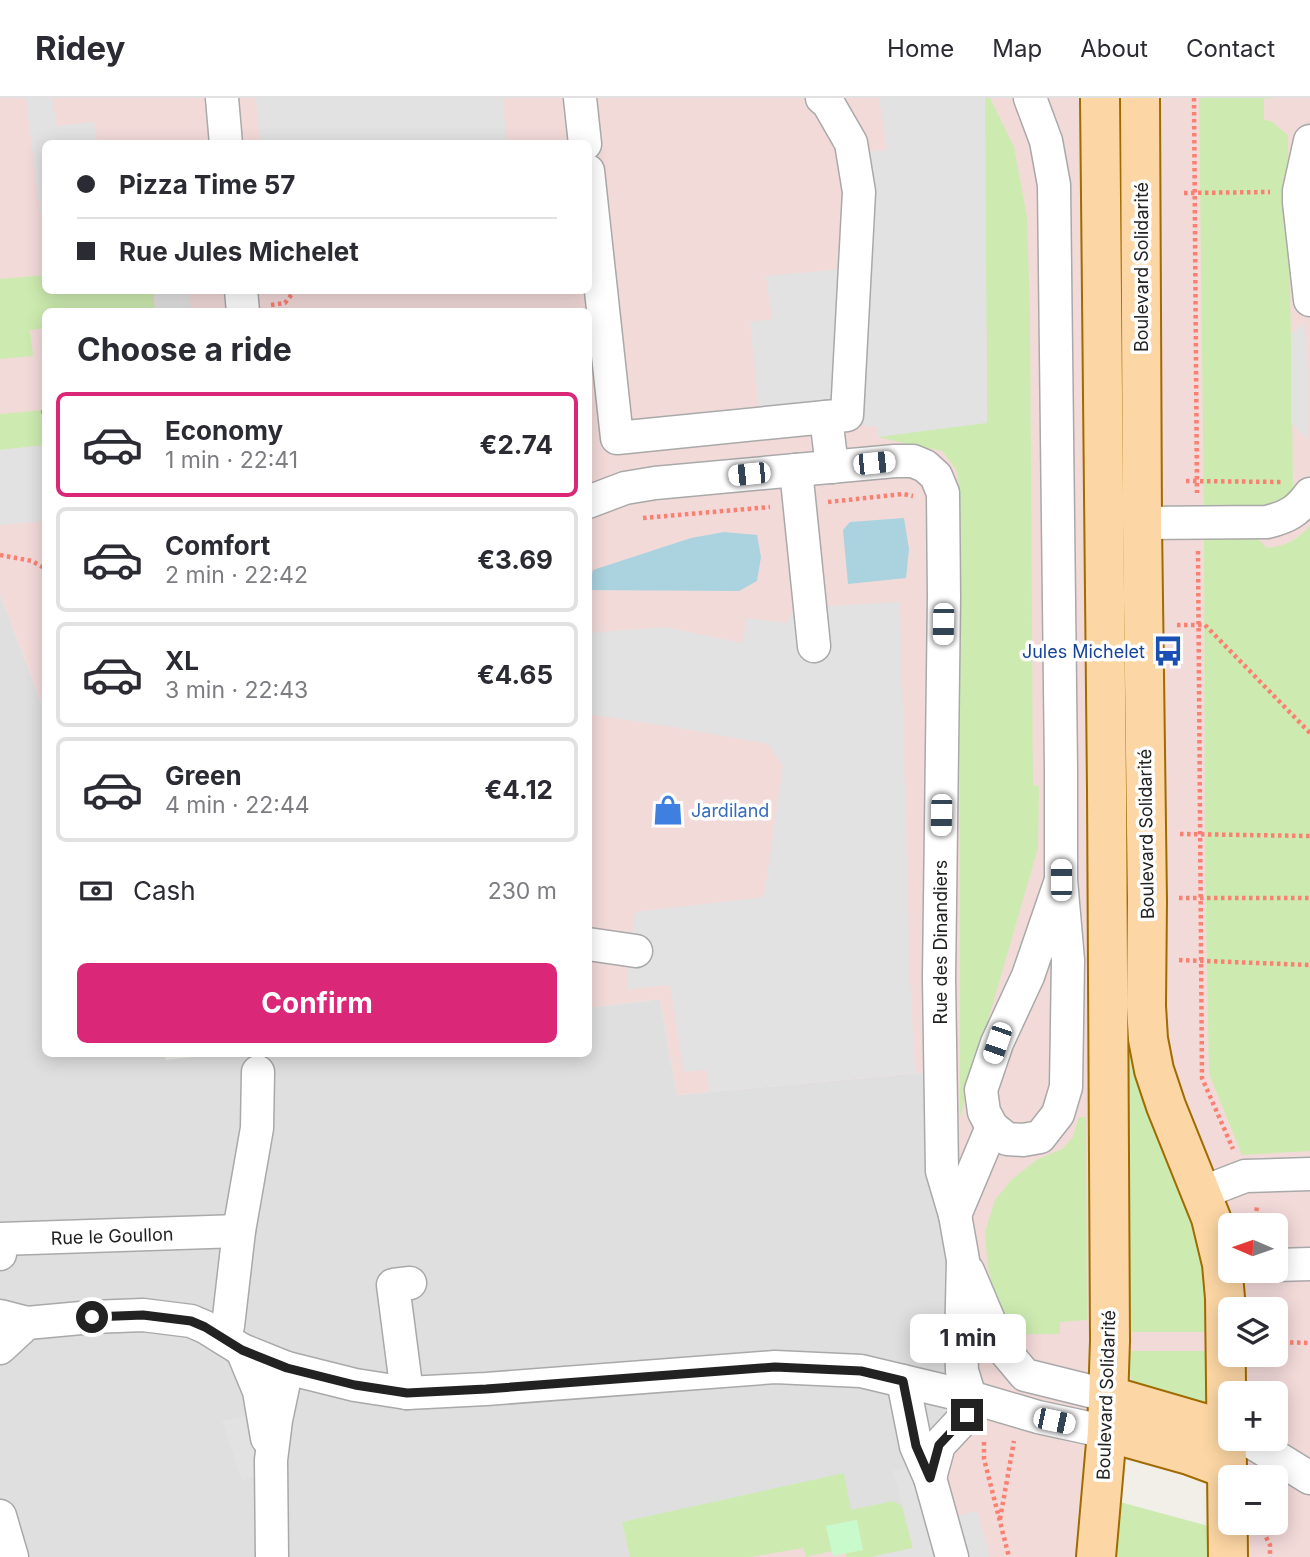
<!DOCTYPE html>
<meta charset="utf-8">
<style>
:root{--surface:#fff;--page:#f2f2f3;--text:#2b2b33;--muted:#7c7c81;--line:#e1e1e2;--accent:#db2777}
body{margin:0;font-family:Inter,sans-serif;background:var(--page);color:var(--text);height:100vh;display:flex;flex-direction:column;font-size:26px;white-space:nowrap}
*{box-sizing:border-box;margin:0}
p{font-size:23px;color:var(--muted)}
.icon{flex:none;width:38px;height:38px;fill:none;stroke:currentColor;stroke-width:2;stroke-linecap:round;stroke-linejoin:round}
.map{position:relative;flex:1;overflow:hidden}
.drawer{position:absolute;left:42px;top:210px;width:550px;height:749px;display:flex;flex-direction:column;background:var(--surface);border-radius:10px;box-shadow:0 4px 18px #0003}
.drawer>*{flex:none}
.hud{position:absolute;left:42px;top:42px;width:550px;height:154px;border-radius:10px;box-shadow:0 4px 18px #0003;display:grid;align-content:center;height:154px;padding:0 35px;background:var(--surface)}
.needle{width:46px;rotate:272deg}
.buttons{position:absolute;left:1218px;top:1115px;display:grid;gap:14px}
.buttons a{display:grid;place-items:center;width:70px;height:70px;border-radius:10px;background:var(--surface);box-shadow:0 4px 18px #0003;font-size:35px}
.end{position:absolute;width:32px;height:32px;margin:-16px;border:9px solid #222;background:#fff;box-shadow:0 0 0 4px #fff}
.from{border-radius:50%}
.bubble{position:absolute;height:49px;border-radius:10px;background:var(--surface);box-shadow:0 4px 18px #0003;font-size:23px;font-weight:700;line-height:49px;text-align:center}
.car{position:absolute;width:21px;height:42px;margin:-21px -10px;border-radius:9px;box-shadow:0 0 5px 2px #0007;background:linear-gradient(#fff 24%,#345 0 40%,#fff 0 76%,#345 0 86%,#fff 0)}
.hud b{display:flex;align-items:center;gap:24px;height:66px;font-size:26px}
.hud b+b{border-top:2px solid var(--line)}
.hud i{width:18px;height:18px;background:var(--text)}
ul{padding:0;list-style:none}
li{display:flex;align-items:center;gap:21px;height:105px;margin:0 14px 10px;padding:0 21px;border:4px solid var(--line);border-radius:10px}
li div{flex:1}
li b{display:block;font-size:26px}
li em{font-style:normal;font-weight:700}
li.selected{border-color:var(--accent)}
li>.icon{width:63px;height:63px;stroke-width:1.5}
h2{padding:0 35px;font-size:32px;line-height:84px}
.pay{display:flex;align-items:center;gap:18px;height:77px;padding:0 35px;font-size:26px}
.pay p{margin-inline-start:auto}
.primary-button{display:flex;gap:14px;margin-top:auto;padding:14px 35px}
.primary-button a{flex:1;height:80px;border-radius:10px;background:var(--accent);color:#fff;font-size:28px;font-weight:700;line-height:80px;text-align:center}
header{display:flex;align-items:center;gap:42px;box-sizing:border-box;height:98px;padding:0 35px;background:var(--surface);border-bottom:2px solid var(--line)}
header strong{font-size:33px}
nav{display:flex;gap:38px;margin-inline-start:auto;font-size:24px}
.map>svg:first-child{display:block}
.residential{fill:#e0dfdf}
.commercial{fill:#f2dad9;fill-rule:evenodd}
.grass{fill:#cdebb0}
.park{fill:#c8facc}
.parking{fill:#e2e2e2}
.water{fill:#aad3df}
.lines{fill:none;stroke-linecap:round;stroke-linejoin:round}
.minor-casing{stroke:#a9a9a9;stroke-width:35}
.major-casing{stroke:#a06b00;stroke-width:42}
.path{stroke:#fa8072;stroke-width:4.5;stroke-dasharray:3.5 3.5;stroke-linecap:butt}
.minor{stroke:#fff;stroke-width:32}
.major{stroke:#fcd6a4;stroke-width:38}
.route{stroke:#222;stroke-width:9}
.labels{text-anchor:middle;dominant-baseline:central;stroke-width:7;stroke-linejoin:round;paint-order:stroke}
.street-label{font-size:18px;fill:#222;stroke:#fff}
.transit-label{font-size:18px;fill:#164399;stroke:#fff;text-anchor:end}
.shop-label{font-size:18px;fill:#366cbe;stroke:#fff;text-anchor:start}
</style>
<header>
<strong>Ridey</strong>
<nav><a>Home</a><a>Map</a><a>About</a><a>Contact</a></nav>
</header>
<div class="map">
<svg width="1310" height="1459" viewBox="0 0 1310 1459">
<rect width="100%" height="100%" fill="#f2efe9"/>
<path class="residential" d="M0,496l45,118 1,342h118l2,6 54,-6h368v-46l72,-9 17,96 263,-24 21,274 -22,167 -193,45h-746z"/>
<path class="commercial" d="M0,0h1310v1459h-82l-1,-136 -118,-9 -13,145h-350l192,-45 21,-87 -19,-354 -263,24 -17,-96 -72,9v-696h-542l-1,400 -45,-118zM46,46h542v146h-542zM1230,1127h46v45h-46zM1230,1211h46v45h-46zM1230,1295h46v45h-46zM1230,1379h46v45h-46z"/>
<g class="grass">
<path d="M985,0h5l24,49 13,70 3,95 3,473 6,1 -1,62 -78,269v-627l-4,-21 -14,-18 -65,-14 110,-15z"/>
<path d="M1199,0h73l-8,1v21l7,1 17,14 5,353 -5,12 -22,10 -62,5z"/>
<path d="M45,177l1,15 107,1 2,20 -109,1 -1,16 -15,2 3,26 -33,3v-80z"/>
<path d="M45,312v35l-45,5v-36z"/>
<path d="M1310,428v625l-68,4 -33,-81 -4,-210 -1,-331 49,1 14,14c20,-2 29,-8 43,-22z"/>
<path d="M1125,949h7l70,194 9,91h-84z"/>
<path d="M1079,1019h7l1,203 -27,2v12h-50l-9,-21 -13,-44 -3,-37 10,-32 17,-21 26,-20 24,-10 11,-12z"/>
<path d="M1128,1253h83c0,19 5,45 -11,57l-67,-22 -5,-16z"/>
<path d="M844,1375l7,37 42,-9 9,5 11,42 -42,9h-25v-4l17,-4 -7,-29 -30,6 6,25 -26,6 -3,-9 -53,9h-120l-8,-35z"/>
<path d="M1120,1404l92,25 1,30h-96z"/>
</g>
<path class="park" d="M857,1422l6,30 -30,6 -7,-30z"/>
<g class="parking">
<path d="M26,0h27l3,28 38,-4 3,21 -51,1 -1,68 -5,1z"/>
<path d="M256,0h247l4,45h-247z"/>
<path d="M879,0h106l2,325 -110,14 1,-10 -25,-3 -94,-15 -9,-87 22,-3 -6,-43 89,-8 -3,-115 35,-3z"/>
<path d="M154,193h35l2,20h-35z"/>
<path d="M1304,225l3,44 1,73 -17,-17v-88z"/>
<path d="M45,347v76l-45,4v-75z"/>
<path d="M900,504l10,377 5,94 -205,19 -4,-22 -22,2 -14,-87 -42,4 -1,-16 8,-61 129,-15 19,-131 -15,-22 -88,-16 -92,-14v-81l77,-6 77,16 5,-25 40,5 8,-15z"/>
<path d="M254,1316l5,61 -17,6 -20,-60z"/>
<path d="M913,1367l25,92h-67l42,-9 -20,-77z"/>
<path d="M977,1413l13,46h-23l-11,-41z"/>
</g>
<g class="water">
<path d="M904,420l5,31 -3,29 -58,6 -5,-54 7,-8z"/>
<path d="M724,434l33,3 4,22 -4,24 -18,10 -151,-1 5,-20 98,-32z"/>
</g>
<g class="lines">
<g class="minor-casing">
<g id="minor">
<path d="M222,0l4,46"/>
<path d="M580,0l5,46"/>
<path d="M822,0l6,5 23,40 8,49 -12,223 -21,2 6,50"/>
<path d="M1030,0l16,43 8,44 7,585v110l7,80 -2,127 -8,27 -18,23 -17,3 -16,-1 -15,-12 -8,-15 -3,-22 16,-47 31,-67 33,-96"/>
<path d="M1310,43l-11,50v11l11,98"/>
<path d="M588,73l29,267 209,-21"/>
<path d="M241,192l2,22"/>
<path d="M796,372l18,176"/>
<path d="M588,404l37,-14 30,-5 240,-22h18l12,5 11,10 7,17 1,104 -5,381 3,193 13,44 8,45 -2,85 1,26 8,26 -3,18 -28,30 -9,33"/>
<path d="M1142,425l125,-1c20,-5 30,-10 43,-28"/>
<path d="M588,846l48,7"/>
<path d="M1201,1095l44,-17 65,-2"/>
<path d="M955,1117l37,-88"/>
<path d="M0,1156v-15l239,-8"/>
<path d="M1276,1167l34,-1"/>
<path d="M968,1173l31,73 26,31 85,21"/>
<path d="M0,1218l27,7 65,-6 51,-2 48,6 14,6 37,23 45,18 68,17 52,8 79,-4 289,-22 86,4 109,26 68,20 69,15"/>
<path d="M223,1240l5,-12 11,-95 18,-103 1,-56"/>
<path d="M0,1250l27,-25"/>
<path d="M242,1252l17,41 8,47"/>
<path d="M903,1283l13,65 14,32 22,79"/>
<path d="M407,1295l-14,-108 17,-2"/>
<path d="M1245,1340l65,40"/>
<path d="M0,1418l12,41"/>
<path d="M272,1459l-1,-97 5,-40 11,-52"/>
</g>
</g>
<g class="major-casing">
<g id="major">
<path d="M1140,0l2,425 5,378 -1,105 2,33 6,31 12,36 45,112 11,46 3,34 3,259"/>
<path d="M1110,1298l117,34"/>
<path d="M1107,1334l82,23 38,14"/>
<path d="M1096,1459l11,-125 3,-91 -3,-551 -7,-692"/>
</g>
</g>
<g class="path">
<path d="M1194,0l3,395"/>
<path d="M375,46l9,-1"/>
<path d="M1184,95l86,-1"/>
<path d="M271,207l14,-2 10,-13"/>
<path d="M43,312l3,19"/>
<path d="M1186,383l97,1"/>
<path d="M828,404l75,-8 10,2"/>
<path d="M643,420l127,-11"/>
<path d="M1198,453l4,527 31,71"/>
<path d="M0,457l32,6 14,8"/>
<path d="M1177,527h28l105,108"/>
<path d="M1180,736l130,2"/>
<path d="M1179,800h131"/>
<path d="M1179,862l131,5"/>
<path d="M1255,1127l2,-20"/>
<path d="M1276,1244l34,1"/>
<path d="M984,1344v17l25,98"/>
<path d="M1000,1421l14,-78"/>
<path d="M1263,1433l7,14v12"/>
</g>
<use href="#minor" class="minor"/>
<use href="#major" class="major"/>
</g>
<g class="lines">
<path class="route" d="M92,1219l51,-2 48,6 14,6 37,23 45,18 68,17 52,8 79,-4 289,-22 86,4 42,10 13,65 14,32 9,-33 28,-30"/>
</g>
<defs>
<g id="bus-bare" transform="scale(2.415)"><path d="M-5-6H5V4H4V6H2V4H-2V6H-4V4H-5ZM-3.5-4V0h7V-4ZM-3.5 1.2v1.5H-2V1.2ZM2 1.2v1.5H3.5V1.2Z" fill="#1a4fb4" stroke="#fff" stroke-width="2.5" paint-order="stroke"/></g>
<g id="shop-bare" transform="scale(2.415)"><path d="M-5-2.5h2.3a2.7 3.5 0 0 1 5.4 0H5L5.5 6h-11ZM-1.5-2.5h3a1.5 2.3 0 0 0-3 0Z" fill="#3f7fe0" stroke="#fff" stroke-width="2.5" paint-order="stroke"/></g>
</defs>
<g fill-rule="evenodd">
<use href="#bus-bare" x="1168" y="553"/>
<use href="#shop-bare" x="668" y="712"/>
</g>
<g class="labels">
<g class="street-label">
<text transform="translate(1141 169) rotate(-90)">Boulevard Solidarité</text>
<text transform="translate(1146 736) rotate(-91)">Boulevard Solidarité</text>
<text transform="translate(940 844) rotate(-90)">Rue des Dinandiers</text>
<text transform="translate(112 1138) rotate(-2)">Rue le Goullon</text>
<text transform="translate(1106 1297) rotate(-88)">Boulevard Solidarité</text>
</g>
<g class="transit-label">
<text x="1145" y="553">Jules Michelet</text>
</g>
<g class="shop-label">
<text x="691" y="712">Jardiland</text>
</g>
</g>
</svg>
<div class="buttons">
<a><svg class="needle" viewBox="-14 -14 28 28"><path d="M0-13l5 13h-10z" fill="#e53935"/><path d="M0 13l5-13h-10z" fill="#7c7c81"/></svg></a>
<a><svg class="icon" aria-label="layers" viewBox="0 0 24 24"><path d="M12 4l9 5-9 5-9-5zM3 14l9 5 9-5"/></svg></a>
<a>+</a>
<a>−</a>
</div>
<i class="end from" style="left:92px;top:1219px"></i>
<i class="end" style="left:967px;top:1317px"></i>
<div class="bubble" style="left:910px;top:1216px;width:116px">1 min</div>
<i class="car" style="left:874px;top:365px;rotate:84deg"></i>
<i class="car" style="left:749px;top:376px;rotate:264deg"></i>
<i class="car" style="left:943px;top:526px;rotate:181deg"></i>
<i class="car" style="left:941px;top:717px;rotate:181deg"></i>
<i class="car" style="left:1061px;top:782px;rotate:0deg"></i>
<i class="car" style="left:997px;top:945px;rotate:199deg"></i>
<i class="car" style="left:1054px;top:1323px;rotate:102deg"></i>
<div class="hud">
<b><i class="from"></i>Pizza Time 57</b>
<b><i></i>Rue Jules Michelet</b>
</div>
<section class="drawer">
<h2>Choose a ride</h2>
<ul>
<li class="selected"><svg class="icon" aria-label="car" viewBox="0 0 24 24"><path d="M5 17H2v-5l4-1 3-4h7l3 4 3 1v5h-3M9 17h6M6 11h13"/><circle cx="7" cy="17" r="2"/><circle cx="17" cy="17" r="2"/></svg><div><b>Economy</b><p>1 min · 22:41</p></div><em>€2.74</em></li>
<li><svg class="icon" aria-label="car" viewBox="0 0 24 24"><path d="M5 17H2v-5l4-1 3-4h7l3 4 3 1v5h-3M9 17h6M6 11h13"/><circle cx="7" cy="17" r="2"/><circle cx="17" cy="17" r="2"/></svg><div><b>Comfort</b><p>2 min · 22:42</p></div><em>€3.69</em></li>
<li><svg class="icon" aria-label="car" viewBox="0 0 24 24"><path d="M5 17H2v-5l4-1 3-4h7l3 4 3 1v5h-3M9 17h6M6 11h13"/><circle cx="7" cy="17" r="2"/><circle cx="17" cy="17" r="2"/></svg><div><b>XL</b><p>3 min · 22:43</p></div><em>€4.65</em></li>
<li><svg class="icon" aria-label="car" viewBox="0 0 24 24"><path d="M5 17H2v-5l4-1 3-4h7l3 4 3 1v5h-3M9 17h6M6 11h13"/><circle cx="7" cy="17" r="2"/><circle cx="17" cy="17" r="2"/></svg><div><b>Green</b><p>4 min · 22:44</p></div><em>€4.12</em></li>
</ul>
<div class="pay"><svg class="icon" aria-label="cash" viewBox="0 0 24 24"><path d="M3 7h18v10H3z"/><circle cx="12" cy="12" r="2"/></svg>Cash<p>230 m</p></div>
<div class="primary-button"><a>Confirm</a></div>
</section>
</div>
